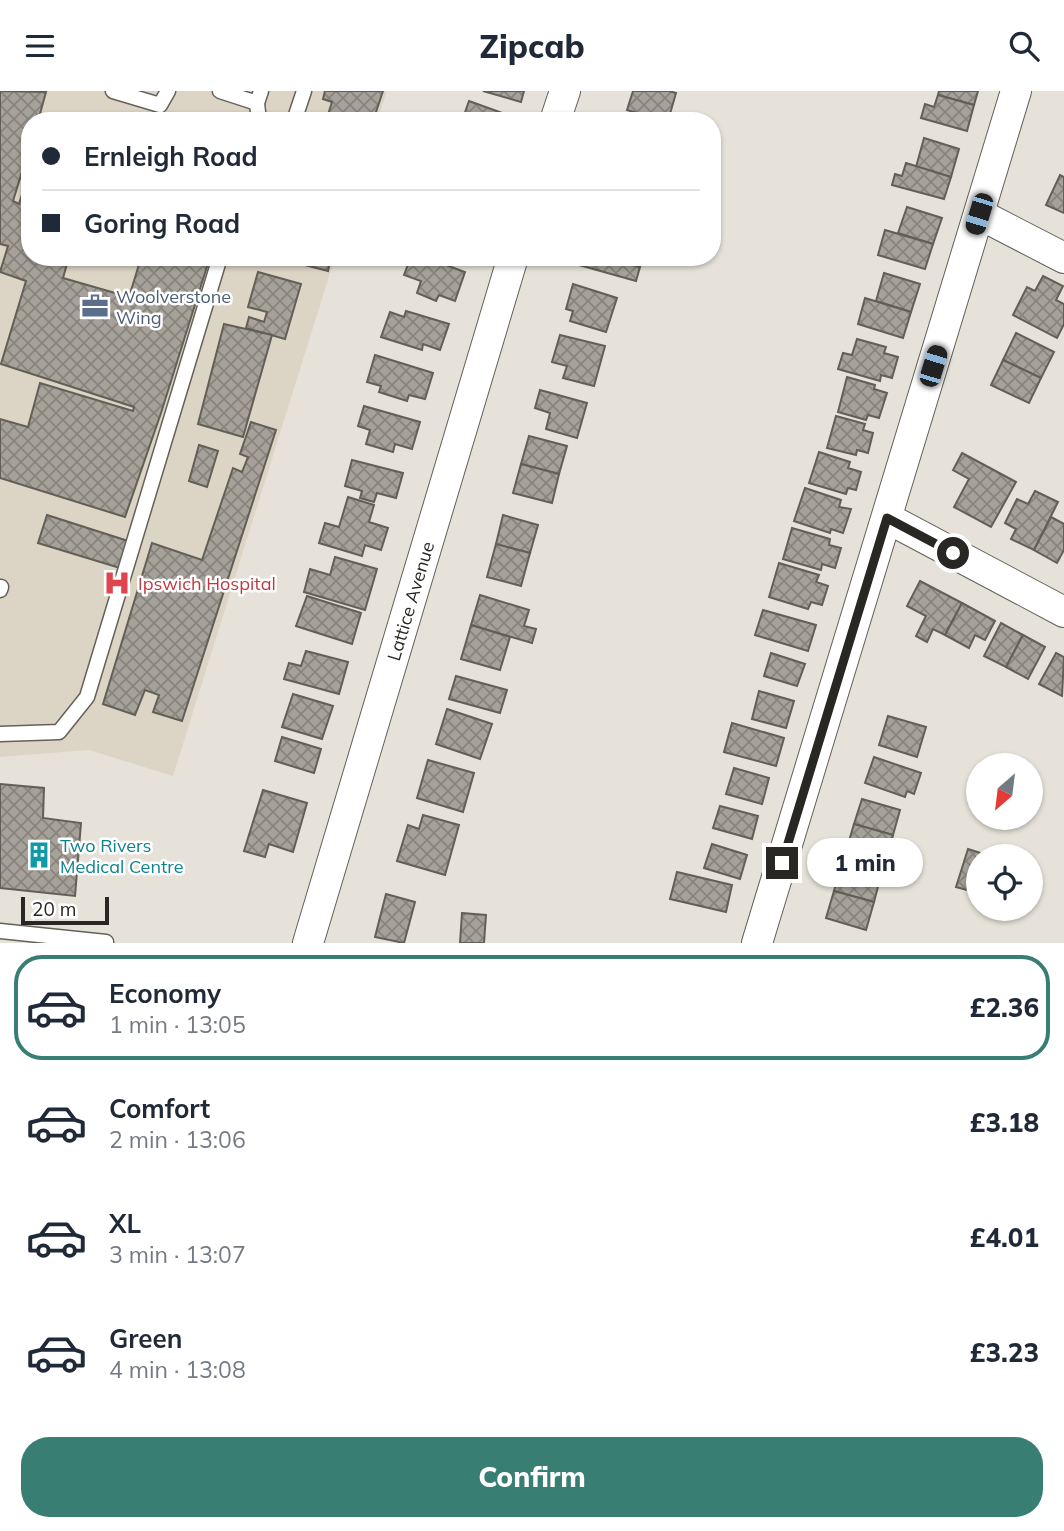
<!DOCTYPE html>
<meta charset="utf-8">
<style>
:root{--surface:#fff;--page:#f6f6f7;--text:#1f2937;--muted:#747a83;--line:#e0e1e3;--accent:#397e73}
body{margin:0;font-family:Mulish,sans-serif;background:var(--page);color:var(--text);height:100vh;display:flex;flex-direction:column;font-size:26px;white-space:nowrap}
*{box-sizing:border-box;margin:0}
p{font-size:23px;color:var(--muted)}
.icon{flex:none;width:38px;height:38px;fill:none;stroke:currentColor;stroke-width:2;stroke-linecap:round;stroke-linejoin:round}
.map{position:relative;height:852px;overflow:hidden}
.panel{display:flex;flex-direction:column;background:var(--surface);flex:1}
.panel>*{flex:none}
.hud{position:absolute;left:21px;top:21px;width:700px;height:154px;border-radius:28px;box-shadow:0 2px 5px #0004;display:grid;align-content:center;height:154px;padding:0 21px;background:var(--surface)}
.needle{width:46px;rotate:208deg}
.fabs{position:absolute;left:966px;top:662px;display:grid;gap:14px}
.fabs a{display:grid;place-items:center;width:77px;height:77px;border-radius:50%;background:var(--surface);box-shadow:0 2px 5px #0004;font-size:35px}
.scale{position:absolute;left:21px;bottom:18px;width:88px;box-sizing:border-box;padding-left:7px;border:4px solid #282724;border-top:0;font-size:19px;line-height:24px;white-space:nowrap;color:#282724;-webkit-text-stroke:5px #fff;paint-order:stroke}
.end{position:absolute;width:32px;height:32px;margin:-16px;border:9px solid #282724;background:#fff;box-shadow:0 0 0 4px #fff}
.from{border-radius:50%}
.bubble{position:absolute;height:49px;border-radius:24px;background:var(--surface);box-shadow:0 2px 5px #0004;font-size:23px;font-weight:800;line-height:49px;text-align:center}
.car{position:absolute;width:21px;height:42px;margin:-21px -10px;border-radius:9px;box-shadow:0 0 5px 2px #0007;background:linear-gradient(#222 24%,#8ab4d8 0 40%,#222 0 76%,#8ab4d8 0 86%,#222 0)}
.hud b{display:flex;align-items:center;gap:24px;height:66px;font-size:26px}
.hud b+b{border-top:2px solid var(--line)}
.hud i{width:18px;height:18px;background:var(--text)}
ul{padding:12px 0 0;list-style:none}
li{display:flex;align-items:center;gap:21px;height:105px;margin:0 14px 10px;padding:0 7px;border:4px solid transparent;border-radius:28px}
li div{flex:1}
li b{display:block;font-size:26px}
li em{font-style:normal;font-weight:800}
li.current{border-color:var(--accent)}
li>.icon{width:63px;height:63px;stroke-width:1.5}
.action{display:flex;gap:14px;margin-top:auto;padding:14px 21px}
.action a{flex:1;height:80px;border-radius:28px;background:var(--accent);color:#fff;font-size:28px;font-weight:800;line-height:80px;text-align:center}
header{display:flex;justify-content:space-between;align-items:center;height:91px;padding:0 21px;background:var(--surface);font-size:32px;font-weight:800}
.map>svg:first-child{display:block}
.built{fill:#dcd5c5}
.building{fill:url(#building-cross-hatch);stroke:#625f57;stroke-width:2}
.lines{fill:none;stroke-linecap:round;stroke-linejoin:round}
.lane-casing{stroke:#65615a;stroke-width:17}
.street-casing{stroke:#65615a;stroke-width:32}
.lane{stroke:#fff;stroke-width:14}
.street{stroke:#fff;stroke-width:30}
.route{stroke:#282724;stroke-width:9}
.labels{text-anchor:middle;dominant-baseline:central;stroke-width:5;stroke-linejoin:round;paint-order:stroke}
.service-label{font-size:18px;fill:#4e5e75;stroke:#fff;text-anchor:start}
.health-label{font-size:18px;fill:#be3a42;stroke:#fff;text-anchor:start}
.street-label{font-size:18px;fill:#282724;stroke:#fff}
.culture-label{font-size:18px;fill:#0d838f;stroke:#fff;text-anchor:start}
</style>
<header><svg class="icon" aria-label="menu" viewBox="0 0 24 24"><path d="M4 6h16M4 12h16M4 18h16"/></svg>Zipcab<svg class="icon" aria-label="search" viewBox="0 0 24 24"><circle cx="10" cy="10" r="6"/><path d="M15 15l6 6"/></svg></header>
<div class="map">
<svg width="1064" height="852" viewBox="0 0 1064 852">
<defs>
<pattern id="building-cross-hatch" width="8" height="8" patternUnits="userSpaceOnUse" patternTransform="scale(1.75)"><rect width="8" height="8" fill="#a6a29a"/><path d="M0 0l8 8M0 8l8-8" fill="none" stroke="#87847d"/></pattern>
</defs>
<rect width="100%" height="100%" fill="#e6e2d9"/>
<path class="built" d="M0,0h387l-10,30h-347v136h305l-162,519 -84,-26 -89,7z"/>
<g class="building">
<path d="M0,0l46,1 -8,29h-8v25l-17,55 6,3 11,-35v88h39l-6,21 66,19 12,-39 -4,-1h73l-49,156 -36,104 -125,-39v-59l28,8 12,-44 93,28 1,-4 -133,-43 25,-83 -26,-9 8,-26 -8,-2z"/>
<path d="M325,0h58l-10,30h-47l6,-19 -9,-3z"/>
<path d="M483,0h41l-3,11z"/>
<path d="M633,0h36l7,2 -8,28h-26l2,-6 -17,-5z"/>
<path d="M939,0h39l-4,14 -36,-10z"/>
<path d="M938,4l36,10 -7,26 -46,-13 4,-14 9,3z"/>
<path d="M469,10l44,16 -1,4h-50z"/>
<path d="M924,47l35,11 -8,28 -35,-10z"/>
<path d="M906,72l45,14 -7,22 -52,-14 3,-11 7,2z"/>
<path d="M1060,84l4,2v36l-18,-8z"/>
<path d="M907,116l35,11 -9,26 -35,-11z"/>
<path d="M885,139l48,14 -8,25 -47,-14z"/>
<path d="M274,166h57l-3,14z"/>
<path d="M411,166h29l-2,5 27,10 -10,29 -16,-6 -3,6 -19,-8 4,-12 -17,-6z"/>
<path d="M581,166h48l-1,7 12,3 -4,14 -57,-16z"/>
<path d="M258,181l43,12 -16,55 -39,-11 3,-11 15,5 3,-10 -19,-5z"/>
<path d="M884,182l36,11 -9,28 -35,-11z"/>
<path d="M1043,185l20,10 -7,14 8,4v20l-7,14 -44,-23 14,-28 8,4z"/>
<path d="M573,193l44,14 -11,34 -36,-11 3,-10 -7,-2z"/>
<path d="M865,207l46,14 -8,26 -45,-14z"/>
<path d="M406,220l43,13 -9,26 -17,-6 -1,6 -41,-13 9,-25 14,5z"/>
<path d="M224,233l48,11 -29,102 -45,-13z"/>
<path d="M1016,242l38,19 -13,26 -38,-18z"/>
<path d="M560,244l45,11 -11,40 -31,-8 4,-12 -15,-4z"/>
<path d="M857,248l29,8 -2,6 14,4 -6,21 -11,-3 -1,6 -42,-12 5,-16 9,2z"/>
<path d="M375,264l58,18 -8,26 -16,-4 -2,6 -28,-9 2,-6 -14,-4z"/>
<path d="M1003,269l38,18 -12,25 -38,-18z"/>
<path d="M847,286l28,8 -1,4 13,4 -8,25 -11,-3 -2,5 -28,-8z"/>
<path d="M540,299l47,13 -10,35 -31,-9 4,-16 -15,-5z"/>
<path d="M364,315l56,16 -8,27 -17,-5 -2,8 -27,-8 4,-14 -12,-4z"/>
<path d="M836,325l29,8 -2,6 10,3 -5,20 -11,-3 -1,5 -29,-7z"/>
<path d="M251,331l25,8 -94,291 -29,-9 6,-17 -14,-5 -10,25 -32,-11 49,-161 50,17 31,-92 9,4 6,-15 -8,-3z"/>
<path d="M529,345l38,10 -8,28 -38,-10z"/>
<path d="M199,354l19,6 -11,36 -18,-6z"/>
<path d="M819,361l31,10 -2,6 13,4 -5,18 -8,-2 -2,6 -37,-11z"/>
<path d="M962,362l54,29 -25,45 -37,-20 15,-28 -16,-9z"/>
<path d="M352,369l51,13 -7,25 -19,-5 -3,9 -14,-4 2,-7 -17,-5z"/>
<path d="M521,373l38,10 -7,29 -39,-10z"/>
<path d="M805,397l36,12 -2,7 12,2 -8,24 -12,-4 -1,4 -36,-12z"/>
<path d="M1035,400l23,11 -24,48 -23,-11 5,-10 -11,-6 12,-24 11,5z"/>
<path d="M348,406l26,8 -5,17 19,6 -7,22 -16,-5 -3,11 -43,-13 6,-20 14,4z"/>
<path d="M47,424l81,26 -8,27 -82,-25z"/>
<path d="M503,424l35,10 -8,28 -34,-9z"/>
<path d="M1051,426l13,7v26l-7,13 -23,-13z"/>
<path d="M792,437l38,11 -1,6 12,3 -6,20 -13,-4 -1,6 -38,-11z"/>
<path d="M496,453l34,9 -9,33 -34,-9z"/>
<path d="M335,466l42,12 -12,41 -61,-18 6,-23 20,6z"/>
<path d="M779,472l40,12 -3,7 12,4 -6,19 -11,-3 -3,7 -39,-12z"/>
<path d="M920,490l42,22 -17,32 -12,-6 -6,13 -11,-6 10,-20 -19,-10z"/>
<path d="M480,504l49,15 -5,16 12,3 -4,14 -61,-18z"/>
<path d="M307,505l54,17 -9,31 -56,-18z"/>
<path d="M962,512l33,18 -10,19 -10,-5 -6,13 -24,-13z"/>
<path d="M763,519l53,15 -8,26 -53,-16z"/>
<path d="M1001,532l22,12 -17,32 -22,-11z"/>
<path d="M471,534l39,12 -10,33 -39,-11z"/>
<path d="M1023,544l22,12 -17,32 -22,-12z"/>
<path d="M306,560l42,11 -9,32 -55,-15 5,-16 12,3z"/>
<path d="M771,562l34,11 -8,22 -33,-10z"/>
<path d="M1056,562l8,4 -2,39 -23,-12z"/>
<path d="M456,585l51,14 -7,23 -51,-14z"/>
<path d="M759,600l35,10 -8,27 -34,-9z"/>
<path d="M293,603l40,12 -11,33 -40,-12z"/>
<path d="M447,618l45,15 -12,35 -44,-15z"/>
<path d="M888,625l38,11 -9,30 -38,-12z"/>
<path d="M732,632l52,15 -8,28 -52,-14z"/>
<path d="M282,646l39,12 -7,24 -39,-12z"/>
<path d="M874,666l47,16 -7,21 -7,-3 -2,6 -40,-14z"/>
<path d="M428,669l46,13 -11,39 -46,-14z"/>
<path d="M734,677l35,10 -7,26 -36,-10z"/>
<path d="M0,693l44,4 -1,30 38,5 -6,73 -75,-8z"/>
<path d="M263,699l44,13 -14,49 -24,-8 -4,13 -21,-6z"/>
<path d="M862,708l38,11 -7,25 -39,-11z"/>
<path d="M720,715l38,10 -6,23 -39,-11z"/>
<path d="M423,724l36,10 -14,50 -48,-14 11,-36 11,4z"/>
<path d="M854,733l39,11 -7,28 -40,-12z"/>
<path d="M712,753l35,11 -7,24 -36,-11z"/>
<path d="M968,758l22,7h-12v37l-22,-6z"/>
<path d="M841,777l39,11 -6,23 -40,-11z"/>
<path d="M677,781l55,13 -6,27 -56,-13z"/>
<path d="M834,800l40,11 -8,28 -40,-12z"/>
<path d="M386,803l29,8 -11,41 -29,-6z"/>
<path d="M462,822l24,2 -2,28h-24z"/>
</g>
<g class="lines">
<g class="lane-casing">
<g id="lane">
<path d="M113,0l47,14 8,-14"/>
<path d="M220,0l37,12"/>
<path d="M259,30l-2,-18 4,-12"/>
<path d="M294,30l10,-30"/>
<path d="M0,499l1,-3"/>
<path d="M0,643l59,-2 28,-35 133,-440"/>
<path d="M0,840l106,11"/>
</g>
</g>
<g class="street-casing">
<g id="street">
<path d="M555,30l10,-30"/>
<path d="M979,123l85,44"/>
<path d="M887,427l177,94"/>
<path id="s1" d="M308,852l205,-686"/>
<path d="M757,852l259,-852"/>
</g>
</g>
<use href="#lane" class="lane"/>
<use href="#street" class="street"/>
</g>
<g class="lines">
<path class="route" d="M782,772l105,-345 66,35"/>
</g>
<defs>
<g id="office-bare" transform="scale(2.1)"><path d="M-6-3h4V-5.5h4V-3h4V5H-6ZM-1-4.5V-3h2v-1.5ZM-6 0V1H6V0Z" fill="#5c6f8a" stroke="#fff" stroke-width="2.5" paint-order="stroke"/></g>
<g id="hospital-bare" transform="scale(2.1)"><path d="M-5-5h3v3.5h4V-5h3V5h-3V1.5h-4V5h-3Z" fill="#e0444e" stroke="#fff" stroke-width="2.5" paint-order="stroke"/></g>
<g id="building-bare" transform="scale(2.1)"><path d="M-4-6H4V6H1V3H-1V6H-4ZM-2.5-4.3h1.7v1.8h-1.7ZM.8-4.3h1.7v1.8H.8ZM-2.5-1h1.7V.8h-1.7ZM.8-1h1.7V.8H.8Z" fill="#0f9aa8" stroke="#fff" stroke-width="2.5" paint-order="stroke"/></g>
</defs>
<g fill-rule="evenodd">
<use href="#office-bare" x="95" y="215"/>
<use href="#hospital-bare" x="117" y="492"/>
<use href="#building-bare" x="39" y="764"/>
</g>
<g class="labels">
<g class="service-label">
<text x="116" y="205">Woolverstone<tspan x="116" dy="21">Wing</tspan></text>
</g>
<g class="health-label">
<text x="138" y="492">Ipswich Hospital</text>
</g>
<g class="street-label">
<text stroke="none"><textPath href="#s1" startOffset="357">Lattice Avenue</textPath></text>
</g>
<g class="culture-label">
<text x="60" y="754">Two Rivers<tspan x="60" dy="21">Medical Centre</tspan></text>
</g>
</g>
</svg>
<div class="fabs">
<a><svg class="needle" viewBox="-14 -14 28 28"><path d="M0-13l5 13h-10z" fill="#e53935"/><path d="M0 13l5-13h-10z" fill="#747a83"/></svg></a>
<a><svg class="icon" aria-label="locate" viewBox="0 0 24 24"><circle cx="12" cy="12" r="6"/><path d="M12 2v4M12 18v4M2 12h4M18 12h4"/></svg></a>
</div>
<div class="scale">20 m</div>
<i class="end from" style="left:953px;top:462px"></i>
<i class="end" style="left:782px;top:772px"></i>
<div class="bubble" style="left:807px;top:747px;width:116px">1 min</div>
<i class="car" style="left:979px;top:123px;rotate:197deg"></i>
<i class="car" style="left:933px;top:275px;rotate:17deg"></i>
<div class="hud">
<b><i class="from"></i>Ernleigh Road</b>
<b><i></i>Goring Road</b>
</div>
</div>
<section class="panel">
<ul>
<li class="current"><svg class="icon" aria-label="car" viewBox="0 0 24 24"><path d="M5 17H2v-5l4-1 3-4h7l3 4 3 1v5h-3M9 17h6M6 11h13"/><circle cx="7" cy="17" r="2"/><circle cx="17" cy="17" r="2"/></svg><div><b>Economy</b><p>1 min · 13:05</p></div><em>£2.36</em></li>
<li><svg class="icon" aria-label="car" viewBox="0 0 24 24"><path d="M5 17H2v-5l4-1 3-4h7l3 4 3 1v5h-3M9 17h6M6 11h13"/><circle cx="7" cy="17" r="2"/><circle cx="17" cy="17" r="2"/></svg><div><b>Comfort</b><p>2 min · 13:06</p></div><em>£3.18</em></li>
<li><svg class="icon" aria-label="car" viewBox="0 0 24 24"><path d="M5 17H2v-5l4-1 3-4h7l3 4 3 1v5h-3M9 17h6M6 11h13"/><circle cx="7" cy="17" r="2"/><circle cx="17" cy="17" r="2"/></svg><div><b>XL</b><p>3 min · 13:07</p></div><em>£4.01</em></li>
<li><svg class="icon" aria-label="car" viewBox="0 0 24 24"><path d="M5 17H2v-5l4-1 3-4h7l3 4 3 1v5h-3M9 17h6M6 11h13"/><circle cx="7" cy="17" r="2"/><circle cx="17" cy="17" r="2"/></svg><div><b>Green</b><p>4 min · 13:08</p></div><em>£3.23</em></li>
</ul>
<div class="action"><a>Confirm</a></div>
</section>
